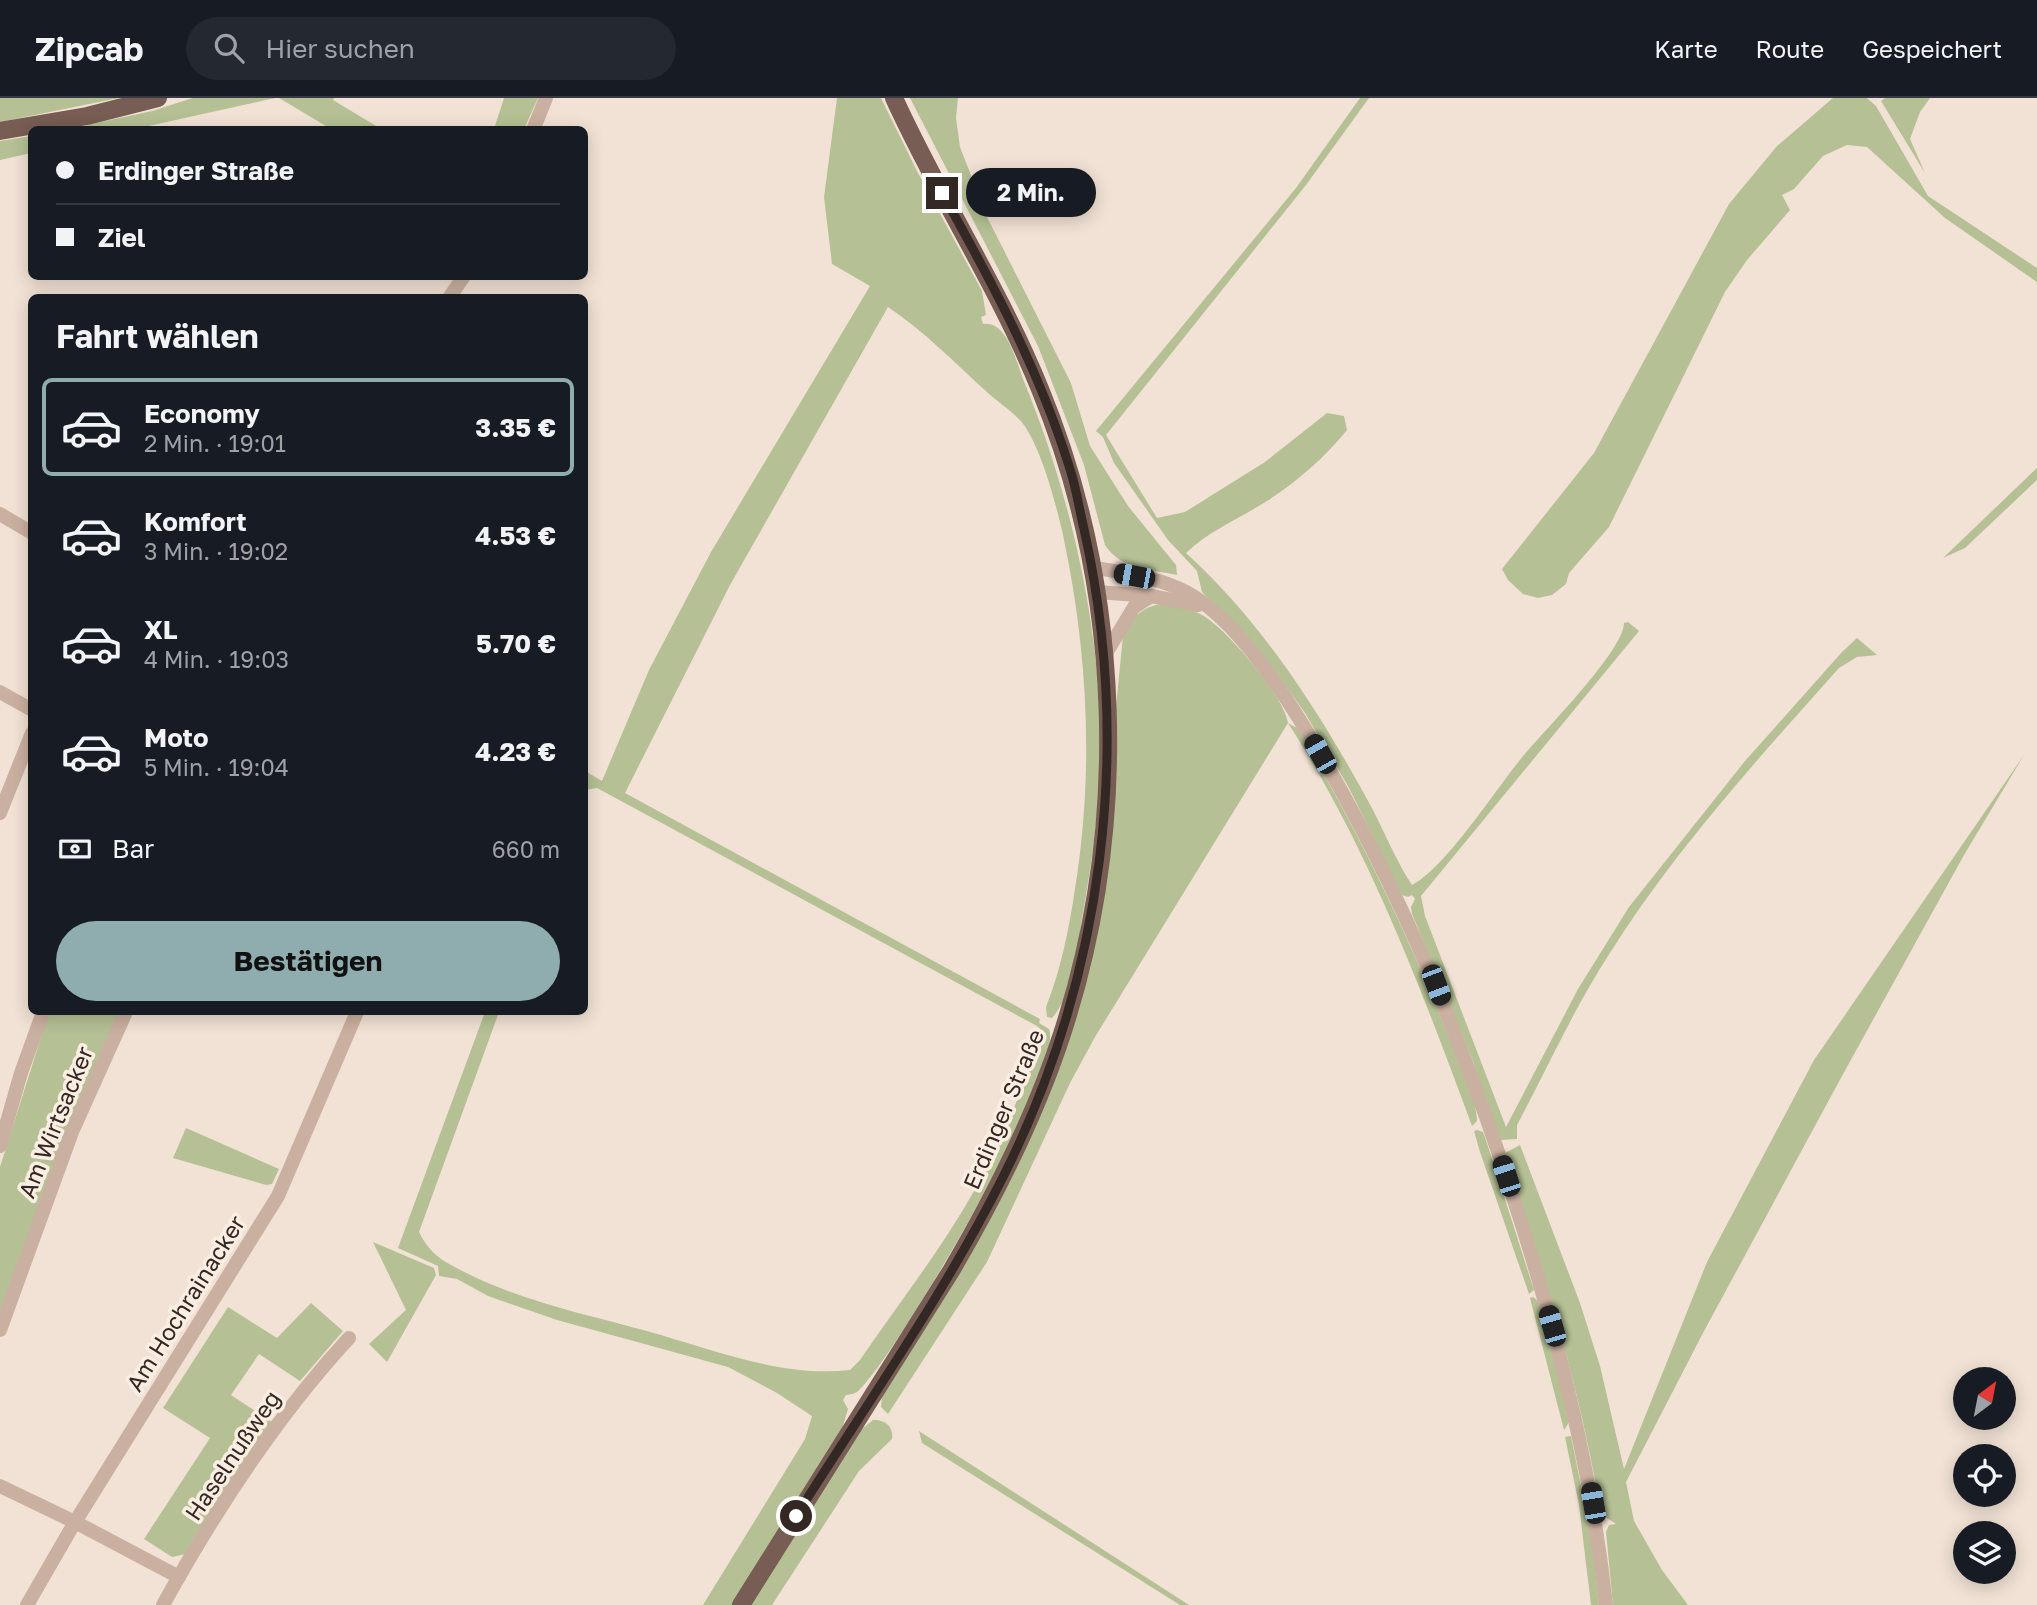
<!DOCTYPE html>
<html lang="de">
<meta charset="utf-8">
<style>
:root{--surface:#171b24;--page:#242831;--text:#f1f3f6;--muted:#9ea1a6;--line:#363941;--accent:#8fadae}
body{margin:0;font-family:"Golos Text",sans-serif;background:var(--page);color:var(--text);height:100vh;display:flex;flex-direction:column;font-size:26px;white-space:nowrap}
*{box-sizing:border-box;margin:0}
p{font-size:23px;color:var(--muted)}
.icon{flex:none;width:38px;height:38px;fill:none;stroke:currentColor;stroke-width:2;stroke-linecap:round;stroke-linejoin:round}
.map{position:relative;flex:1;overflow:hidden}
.side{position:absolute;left:28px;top:196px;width:560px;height:721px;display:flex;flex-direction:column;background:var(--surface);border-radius:10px;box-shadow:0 4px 18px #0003}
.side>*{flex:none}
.hud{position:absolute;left:28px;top:28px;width:560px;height:154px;border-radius:10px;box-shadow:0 4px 18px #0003;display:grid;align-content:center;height:154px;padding:0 28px;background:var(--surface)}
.needle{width:46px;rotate:32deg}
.fabs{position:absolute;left:1953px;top:1269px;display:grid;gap:14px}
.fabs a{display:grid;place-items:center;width:63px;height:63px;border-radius:50%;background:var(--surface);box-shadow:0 4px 18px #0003;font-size:35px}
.end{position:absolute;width:32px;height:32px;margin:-16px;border:9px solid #342824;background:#fff;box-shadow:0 0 0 4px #fff}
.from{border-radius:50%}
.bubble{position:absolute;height:49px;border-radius:24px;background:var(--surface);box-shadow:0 4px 18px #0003;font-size:23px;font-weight:700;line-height:49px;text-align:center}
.car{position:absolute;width:21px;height:42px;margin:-21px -10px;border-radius:9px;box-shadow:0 0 5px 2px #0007;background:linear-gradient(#222 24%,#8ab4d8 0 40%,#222 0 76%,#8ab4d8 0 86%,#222 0)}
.hud b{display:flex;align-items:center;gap:24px;height:66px;font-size:26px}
.hud b+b{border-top:2px solid var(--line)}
.hud i{width:18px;height:18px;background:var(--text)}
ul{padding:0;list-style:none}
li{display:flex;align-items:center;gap:21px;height:98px;margin:0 14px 10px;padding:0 14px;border:4px solid transparent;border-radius:10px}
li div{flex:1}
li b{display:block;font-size:26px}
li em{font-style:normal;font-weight:700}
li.selected{border-color:var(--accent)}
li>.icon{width:63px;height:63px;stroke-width:1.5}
h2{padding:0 28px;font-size:32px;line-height:84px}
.pay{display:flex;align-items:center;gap:18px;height:77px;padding:0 28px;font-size:26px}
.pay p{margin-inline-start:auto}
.action{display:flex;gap:14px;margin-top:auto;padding:14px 28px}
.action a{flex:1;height:80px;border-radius:42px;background:var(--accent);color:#111;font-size:28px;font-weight:700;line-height:80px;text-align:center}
header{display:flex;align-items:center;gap:42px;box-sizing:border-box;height:98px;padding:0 35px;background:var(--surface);border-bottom:2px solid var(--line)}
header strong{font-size:33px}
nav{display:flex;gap:38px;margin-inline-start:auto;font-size:24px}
.search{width:490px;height:63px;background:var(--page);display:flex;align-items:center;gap:18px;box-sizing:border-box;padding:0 24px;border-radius:38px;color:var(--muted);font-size:26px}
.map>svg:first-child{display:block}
.green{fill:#b5c194}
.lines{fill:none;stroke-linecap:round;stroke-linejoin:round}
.minor{stroke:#cab0a0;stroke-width:14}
.major{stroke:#775d54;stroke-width:18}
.route{stroke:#342824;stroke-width:9}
.labels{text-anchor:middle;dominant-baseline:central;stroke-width:7;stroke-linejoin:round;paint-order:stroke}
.street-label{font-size:23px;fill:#342824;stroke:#faede1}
</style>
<header>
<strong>Zipcab</strong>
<div class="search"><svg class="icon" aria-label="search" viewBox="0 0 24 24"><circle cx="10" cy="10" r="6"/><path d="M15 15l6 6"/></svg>Hier suchen</div>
<nav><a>Karte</a><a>Route</a><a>Gespeichert</a></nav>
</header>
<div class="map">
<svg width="2037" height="1507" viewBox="0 0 2037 1507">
<rect width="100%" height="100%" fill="#f2e2d5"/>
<g class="green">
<path d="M0,0h119l-119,24z"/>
<path d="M193,0h82l-140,31h-67l84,-18z"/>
<path d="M279,0h55l-1,2 48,29h-50z"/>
<path d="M504,0h34l-14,31h-30z"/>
<path d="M837,0h44l37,75 64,118 4,24 -5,2 2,7c25,-4 34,41 42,60 45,109 77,247 75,366 0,56 -8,113 -18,168 -4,29 -10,79 -30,100l-5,-1 -1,-10c15,-38 23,-78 29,-118 19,-118 13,-237 -12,-354 -7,-31 -21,-84 -39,-110 -9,-12 -25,-22 -36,-32 -32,-29 -64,-62 -100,-86l-158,278 -105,208 415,226 -1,4 10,6c17,38 -152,325 -189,360 -4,5 -8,5 -14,6l-3,5 5,9 -6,20 -110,176h-29l102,-166 7,-23 -35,-23 -49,-26 -171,-47 -69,-24 -31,-17 -18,-3 -1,-10 -40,-18 87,-236h14l-80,220c8,16 17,25 32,33 61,34 130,48 196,66 64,18 136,47 203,39l10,-10c38,-56 81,-110 114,-169 28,-50 49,-105 70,-158l-7,-7 -440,-238 -12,2v-19l17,10 47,-111 62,-118 159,-266 -38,-22 -8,-67z"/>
<path d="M910,0h48l-2,20 4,29 28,72 83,164 19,63 38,60 48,59 1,10c-26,-6 -56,-5 -72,-30l-21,-80 -46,-119z"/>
<path d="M1360,0h9l-63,87 -200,250 51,83 28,-6 80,-50 62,-49 17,3 3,14c-22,27 -50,52 -80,71 -28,18 -57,29 -81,52 76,69 132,157 181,246 16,28 27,59 45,86 34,-17 85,-98 112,-130 21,-25 100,-105 100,-132l4,-1 11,9 -218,265 4,20 81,211 72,-138 51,-82 116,-146 97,-109 15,-14 20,17 -20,2 -18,11c-82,92 -166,184 -231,288 -35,54 -61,113 -91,169v14l-17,1 -27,-79 -61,-147 -1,-7 4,-8 -3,-4 -4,2 -6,-2 -53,-107 -44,-75 -33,-46 -70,-75 -5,-21 -29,-31 -54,-77 -11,-26 -7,-6 200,-243z"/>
<path d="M1833,0h34l9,8 52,90 109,72v14l-92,-64 -78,-71 -20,-2 -24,11 -29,33 -12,6 8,15 -43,50 -22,32 -116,235 -40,46 -3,11 -14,11 -14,3 -15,-4 -15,-14 -6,-11 92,-116 135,-249 48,-58z"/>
<path d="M1885,0h45l-10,14 -10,27 15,34 -44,-72z"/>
<path d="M31,38v17l-31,7v-19z"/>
<path d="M2037,370v12l-72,68 -22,10z"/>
<path d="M1163,506c14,3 29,5 41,12 24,15 80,80 84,107l9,5c58,97 107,198 149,302 9,22 31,68 31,91l-5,5c-51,-138 -104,-279 -184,-403l-193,314 -25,46 -83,179 -99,152 -7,-7 1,-12 189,-365 20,-72 32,-322c10,-18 18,-30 40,-32z"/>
<path d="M2024,657l-60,100 -122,221 -139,257 -77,149 8,39 28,49 26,35h-75l-7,-73 3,-7 7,-1 -15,-10c-20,-123 -57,-242 -96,-361l15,-8 60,158 20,63 24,103 83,-207 107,-202z"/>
<path d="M49,914h71l-120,307v-152z"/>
<path d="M186,1030l93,41 -7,15 -6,1 -93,-27z"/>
<path d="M1477,1032l6,2 5,14 46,144 -5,4 -49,-142 -6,-21z"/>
<path d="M373,1144l61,26 2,7 -49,87 -18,-18 37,-34z"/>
<path d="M1533,1199l5,4 32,120 -6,9 -34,-132z"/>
<path d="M311,1205l32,28 -43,50 -41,-27 -28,41 41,27 -86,132 -14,3 -28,-18 66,-101 -47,-30 65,-101 49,31z"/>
<path d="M873,1322c12,-1 21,7 19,19l-33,32 -87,134h-22l108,-173z"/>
<path d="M919,1333l270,174h-9l-258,-162z"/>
<path d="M1571,1338l21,105 7,64h-8l-12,-100 -14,-68z"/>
</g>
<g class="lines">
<g class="minor">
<path d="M533,32l13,-32"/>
<path d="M449,200l15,-22"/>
<path d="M0,416l32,19"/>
<path d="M1092,469c31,6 66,10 94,25 52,27 106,113 135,163 86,148 150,306 201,470 39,125 70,249 84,380"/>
<path d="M1097,494l54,4 47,9"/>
<path d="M1105,557l29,-48 17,-11"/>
<path d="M0,594l32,18"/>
<path d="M0,715l32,-80"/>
<path d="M0,1048l21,-73 22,-61"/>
<path d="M0,1232l72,-198 54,-120"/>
<path d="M0,1388l75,36 104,55"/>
<path d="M27,1507l48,-83 203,-326 79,-184"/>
<path d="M163,1507c52,-94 113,-188 186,-267"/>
</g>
<g class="major">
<path d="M0,33l87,-15 71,-18"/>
<path d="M741,1507l210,-334c44,-75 84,-154 111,-237 68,-208 61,-443 -22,-645 -41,-101 -101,-192 -146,-291"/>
</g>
</g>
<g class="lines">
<path class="route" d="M796,1418c70,-111 147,-220 206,-337 101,-200 131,-431 82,-650 -5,-21 -8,-43 -15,-63 -30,-96 -78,-186 -127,-273"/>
</g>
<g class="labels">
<g class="street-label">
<text transform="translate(1003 1011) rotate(-67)">Erdinger Straße</text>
<text transform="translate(55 1024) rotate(-68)">Am Wirtsacker</text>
<text transform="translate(185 1205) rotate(-58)">Am Hochrainacker</text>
<text transform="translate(232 1357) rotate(-56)">Haselnußweg</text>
</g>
</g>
</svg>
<div class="fabs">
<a><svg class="needle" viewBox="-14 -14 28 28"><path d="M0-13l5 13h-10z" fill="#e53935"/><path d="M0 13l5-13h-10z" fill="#9ea1a6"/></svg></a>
<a><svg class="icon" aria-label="locate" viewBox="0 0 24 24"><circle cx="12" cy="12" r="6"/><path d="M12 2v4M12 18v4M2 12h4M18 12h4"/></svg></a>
<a><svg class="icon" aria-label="layers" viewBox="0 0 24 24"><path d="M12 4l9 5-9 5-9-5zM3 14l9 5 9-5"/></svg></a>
</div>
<i class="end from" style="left:796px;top:1418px"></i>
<i class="end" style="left:942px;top:95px"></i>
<div class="bubble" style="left:966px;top:70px;width:130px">2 Min.</div>
<i class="car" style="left:1134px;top:478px;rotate:281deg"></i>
<i class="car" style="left:1320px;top:656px;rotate:330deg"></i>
<i class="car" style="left:1436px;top:887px;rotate:159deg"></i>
<i class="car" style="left:1506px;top:1078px;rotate:342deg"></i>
<i class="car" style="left:1552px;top:1228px;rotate:344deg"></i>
<i class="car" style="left:1593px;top:1405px;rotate:350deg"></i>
<div class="hud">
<b><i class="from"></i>Erdinger Straße</b>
<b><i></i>Ziel</b>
</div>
<section class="side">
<h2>Fahrt wählen</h2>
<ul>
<li class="selected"><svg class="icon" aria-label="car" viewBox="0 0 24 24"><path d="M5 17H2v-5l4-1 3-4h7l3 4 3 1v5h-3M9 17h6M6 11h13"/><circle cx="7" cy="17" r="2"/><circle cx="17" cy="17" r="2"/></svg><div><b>Economy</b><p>2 Min. · 19:01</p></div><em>3.35 €</em></li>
<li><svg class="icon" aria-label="car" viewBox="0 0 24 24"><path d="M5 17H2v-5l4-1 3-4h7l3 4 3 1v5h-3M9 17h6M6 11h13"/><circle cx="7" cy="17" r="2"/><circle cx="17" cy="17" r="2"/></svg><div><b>Komfort</b><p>3 Min. · 19:02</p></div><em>4.53 €</em></li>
<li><svg class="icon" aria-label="car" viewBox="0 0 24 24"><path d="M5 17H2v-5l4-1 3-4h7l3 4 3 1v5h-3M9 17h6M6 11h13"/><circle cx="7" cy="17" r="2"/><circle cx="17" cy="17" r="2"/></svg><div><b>XL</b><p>4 Min. · 19:03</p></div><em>5.70 €</em></li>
<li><svg class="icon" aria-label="car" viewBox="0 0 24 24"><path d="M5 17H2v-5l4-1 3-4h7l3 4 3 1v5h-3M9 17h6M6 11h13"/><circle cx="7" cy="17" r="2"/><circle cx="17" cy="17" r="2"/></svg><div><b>Moto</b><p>5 Min. · 19:04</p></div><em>4.23 €</em></li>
</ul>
<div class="pay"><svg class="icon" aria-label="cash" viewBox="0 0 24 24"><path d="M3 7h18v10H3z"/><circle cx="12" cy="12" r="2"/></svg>Bar<p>660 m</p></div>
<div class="action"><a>Bestätigen</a></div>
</section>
</div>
